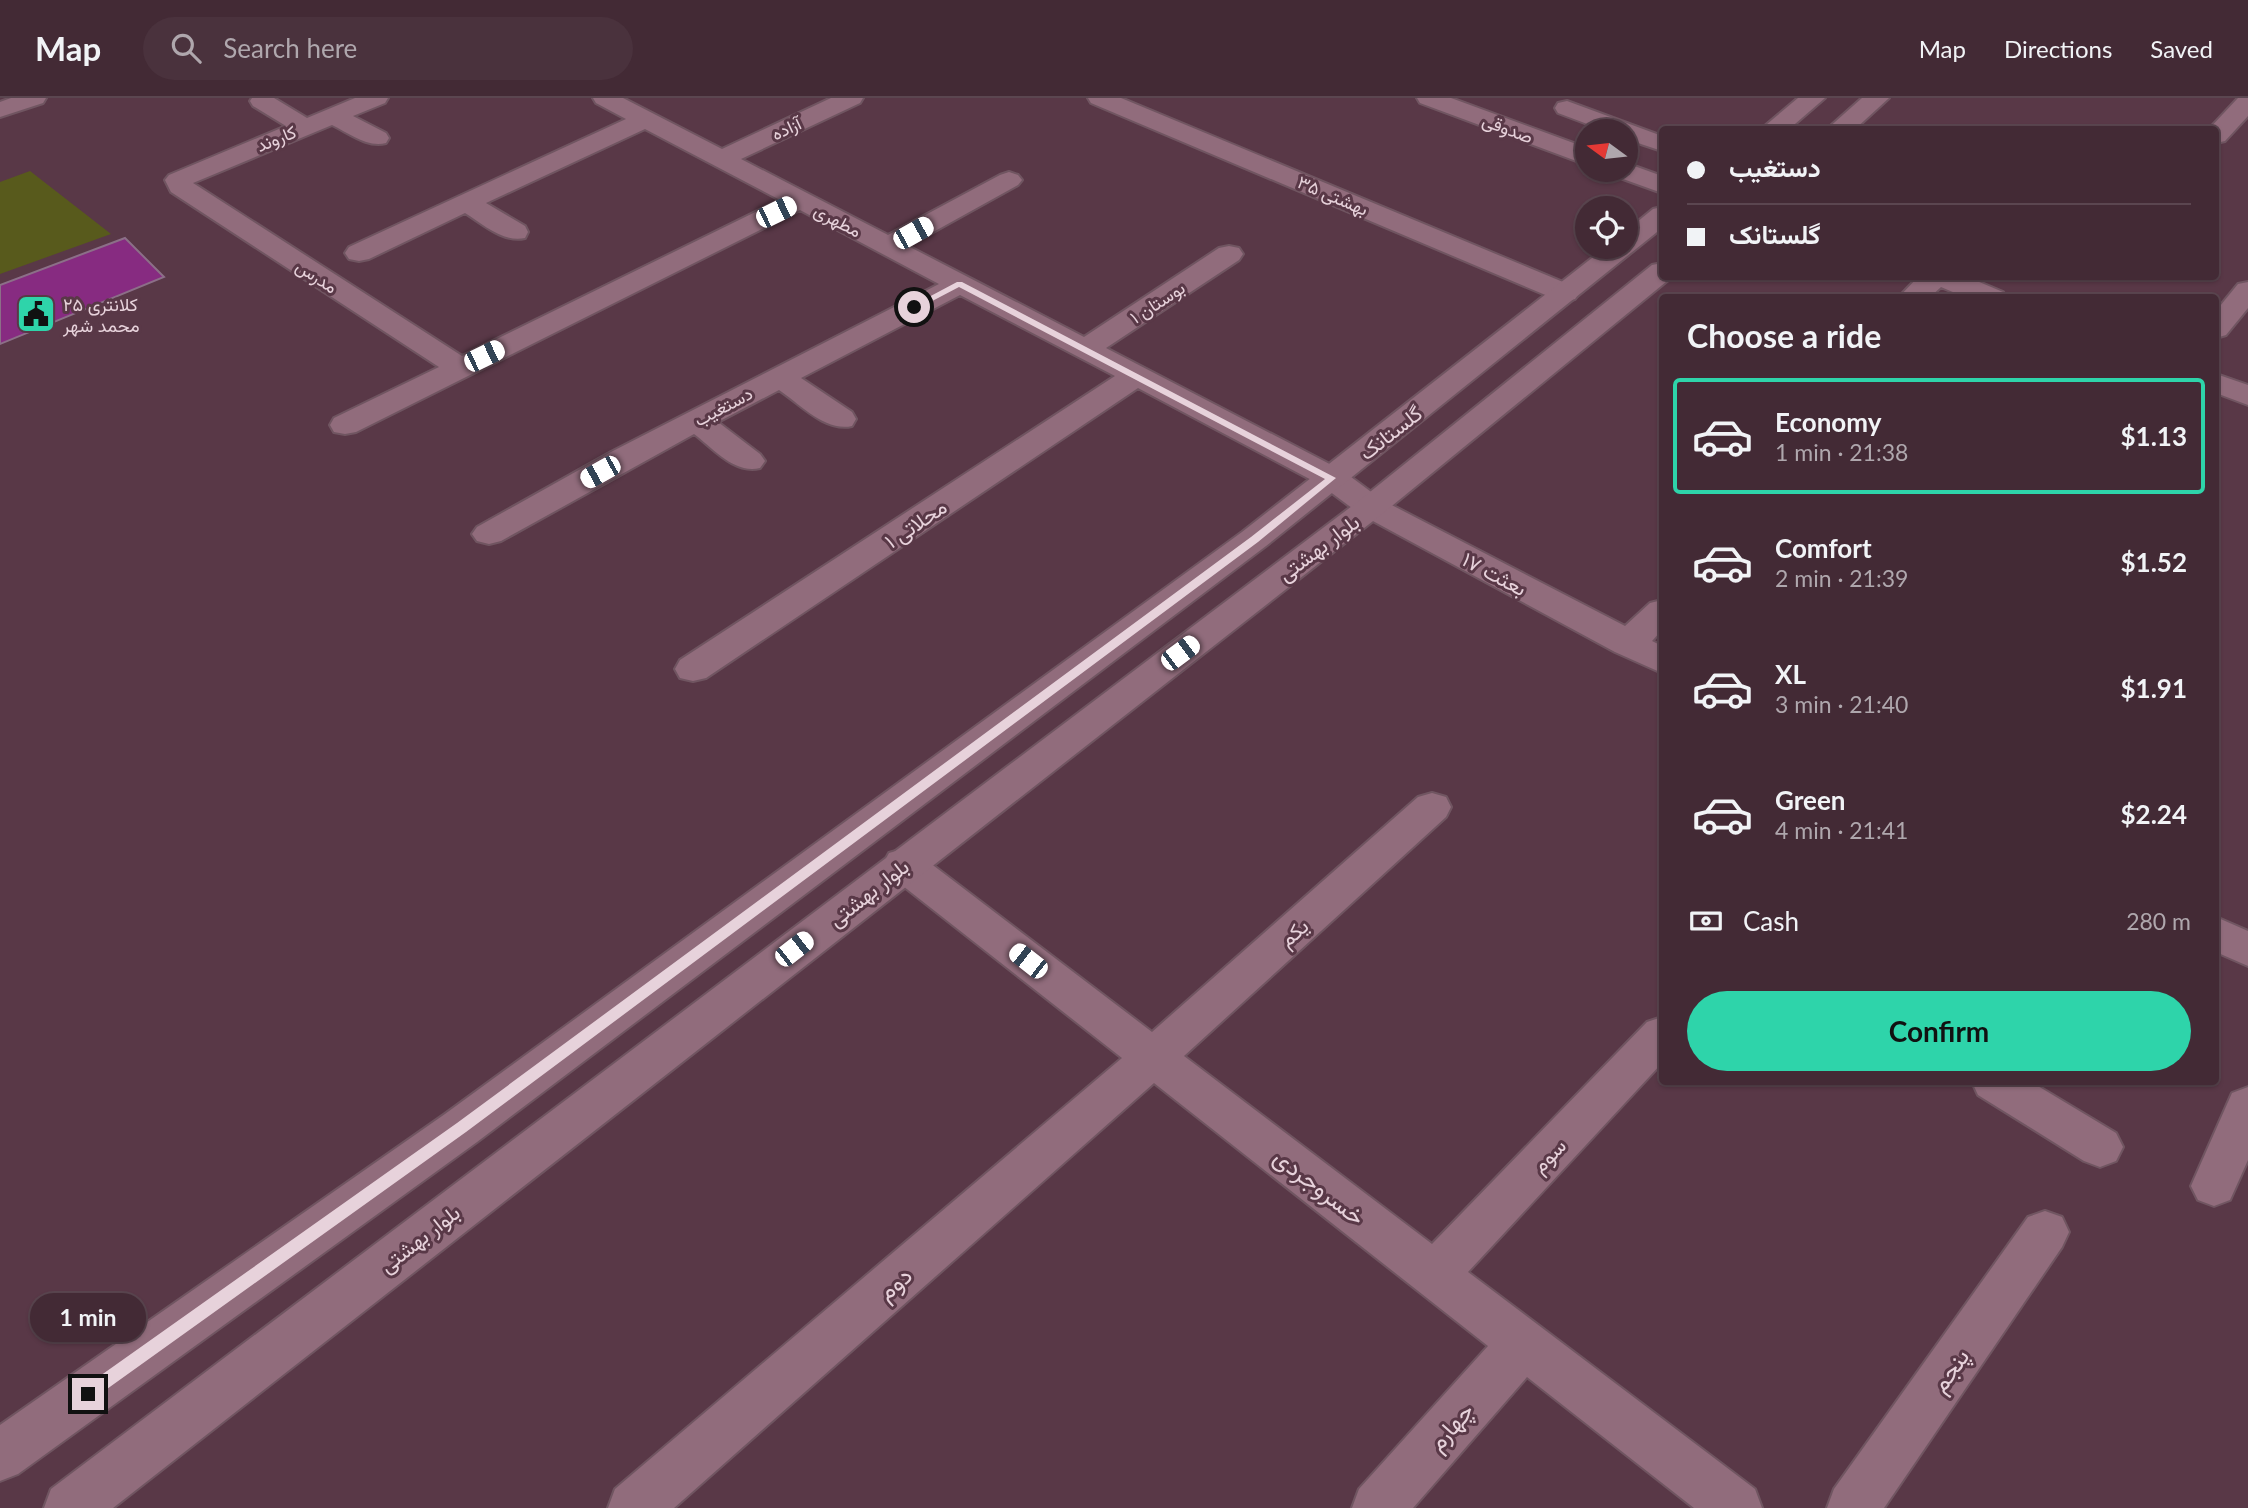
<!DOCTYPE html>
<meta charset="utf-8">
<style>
:root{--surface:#432a35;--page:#4a323d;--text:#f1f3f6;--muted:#afa7ad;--line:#5b4650;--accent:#2ed4aa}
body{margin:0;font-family:Lato,Vazirmatn,sans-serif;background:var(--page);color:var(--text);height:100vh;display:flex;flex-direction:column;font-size:26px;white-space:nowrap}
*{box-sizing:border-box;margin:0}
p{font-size:23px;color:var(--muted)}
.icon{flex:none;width:38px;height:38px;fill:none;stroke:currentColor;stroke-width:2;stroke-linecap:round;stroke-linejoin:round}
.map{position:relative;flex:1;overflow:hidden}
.sheet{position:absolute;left:1659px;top:196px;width:560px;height:791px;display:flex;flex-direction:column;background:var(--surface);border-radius:7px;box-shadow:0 2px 5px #0004,0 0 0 2px var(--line)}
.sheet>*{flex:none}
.banner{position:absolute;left:1659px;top:28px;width:560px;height:154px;border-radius:7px;box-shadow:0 2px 5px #0004,0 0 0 2px var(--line);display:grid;align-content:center;height:154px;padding:0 28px;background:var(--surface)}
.needle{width:46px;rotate:285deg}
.controls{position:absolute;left:1575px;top:21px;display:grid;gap:14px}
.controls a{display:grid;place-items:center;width:63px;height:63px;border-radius:50%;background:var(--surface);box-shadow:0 2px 5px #0004,0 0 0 2px var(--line);font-size:35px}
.end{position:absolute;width:32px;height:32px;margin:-16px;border:9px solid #e7d2db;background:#111;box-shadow:0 0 0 4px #111}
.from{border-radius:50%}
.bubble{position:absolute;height:49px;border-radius:24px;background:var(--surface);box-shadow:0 2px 5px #0004,0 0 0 2px var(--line);font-size:23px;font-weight:700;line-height:49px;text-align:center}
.car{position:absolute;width:21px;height:42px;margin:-21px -10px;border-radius:9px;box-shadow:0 0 5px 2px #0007;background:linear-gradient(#fff 24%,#345 0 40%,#fff 0 76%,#345 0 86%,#fff 0)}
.banner b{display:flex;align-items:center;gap:24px;height:66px;font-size:26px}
.banner b+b{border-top:2px solid var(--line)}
.banner i{width:18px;height:18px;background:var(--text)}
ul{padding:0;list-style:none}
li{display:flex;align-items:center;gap:21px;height:116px;margin:0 14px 10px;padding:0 14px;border:4px solid transparent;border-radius:7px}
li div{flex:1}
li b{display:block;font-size:26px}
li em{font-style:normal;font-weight:700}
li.current{border-color:var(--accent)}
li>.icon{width:63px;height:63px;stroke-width:1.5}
h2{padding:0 28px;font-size:32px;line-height:84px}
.pay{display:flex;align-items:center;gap:18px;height:77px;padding:0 28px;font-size:26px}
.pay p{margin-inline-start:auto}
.cta{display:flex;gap:14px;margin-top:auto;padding:14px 28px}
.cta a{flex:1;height:80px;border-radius:42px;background:var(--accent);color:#111;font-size:28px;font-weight:700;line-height:80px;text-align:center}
header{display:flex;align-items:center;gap:42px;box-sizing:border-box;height:98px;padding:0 35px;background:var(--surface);border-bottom:2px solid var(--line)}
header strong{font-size:33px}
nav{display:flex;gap:38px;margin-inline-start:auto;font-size:24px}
.search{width:490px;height:63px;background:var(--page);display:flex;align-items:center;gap:18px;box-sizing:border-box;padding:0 24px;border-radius:38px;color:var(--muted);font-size:26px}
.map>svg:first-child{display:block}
.green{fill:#585a1c}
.building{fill:#872b81;stroke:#8c6f88;stroke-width:2}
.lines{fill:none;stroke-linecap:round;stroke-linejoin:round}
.street-casing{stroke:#705561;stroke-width:4}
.secondary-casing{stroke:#705561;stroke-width:4}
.street{fill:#916c7c;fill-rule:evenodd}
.secondary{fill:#916c7c;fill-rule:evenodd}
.route{fill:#e7d2db}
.labels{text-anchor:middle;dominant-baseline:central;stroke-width:6;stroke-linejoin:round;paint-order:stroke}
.far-street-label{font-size:18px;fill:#e7d2db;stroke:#593847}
.far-poi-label{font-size:18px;fill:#e7d2db;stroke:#593847;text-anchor:start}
.street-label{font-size:21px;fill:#e7d2db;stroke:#593847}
.near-street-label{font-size:24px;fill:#e7d2db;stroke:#593847}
</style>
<header>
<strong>Map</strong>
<div class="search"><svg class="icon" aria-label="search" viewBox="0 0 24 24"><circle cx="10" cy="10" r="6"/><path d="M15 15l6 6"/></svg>Search here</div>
<nav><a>Map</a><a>Directions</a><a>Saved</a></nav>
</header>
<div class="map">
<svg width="2248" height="1410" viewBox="0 0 2248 1410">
<rect width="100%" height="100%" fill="#593847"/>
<path class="green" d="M30,73l81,63 -111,40v-92z"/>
<path class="building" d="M125,140l39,39 -164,67v-59z"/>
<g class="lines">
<g class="street-casing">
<g id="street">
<path d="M11,0h35l-3,5 -43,14v-15z"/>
<path d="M252,0h22l33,20 48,-20h33l-3,5 -32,13 33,17 3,5 -3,5c-19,5 -37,-10 -54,-18l-139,58 269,173 318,-156 -135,-71 -159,74 39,23 3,6 -3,6c-22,5 -42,-14 -60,-25l-96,46 -10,2 -10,-2 -4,-6 4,-6 277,-128 -30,-16 -3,-5h30l99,51 109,-51h32l-3,5 -119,56 147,76 112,-60 9,-3 9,3 4,5 -4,5 -110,61 176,91 135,-89 10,-2 10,2 4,6 -4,6 -133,88 237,123 39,29 243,126 25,-23 12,-3v30l-10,11 10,5v27l-47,-21 -255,-138 -39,-29 -183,-97 -432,290 -13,3 -13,-3 -5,-9 5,-9 435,-284 -155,-81 -159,83 51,34 4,7 -4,7c-27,6 -52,-22 -73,-36l-61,32 42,32 5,7 -5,7c-26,6 -46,-19 -66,-34l-193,107 -12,3 -12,-3 -5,-7 5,-7 134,-75 328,-168 -139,-74 -444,222 -11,2 -11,-2 -4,-7 4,-7 105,-51 -268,-175 -6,-12 4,-5 117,-49 -33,-20 -3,-5z"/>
<path d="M1088,0h33l454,189 4,6 -4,6 -10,2 -10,-2 -464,-196z"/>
<path d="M1417,0h34l136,50v17l-167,-62z"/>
<path d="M2238,0h10v18l-23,25 -9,2v-13h-8z"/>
<path d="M1567,3l95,35v15l-36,-12v-8h-20l-48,-18 -3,-5 3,-5z"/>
<path d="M1626,65l36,13v17l-50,-18 -4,-5h18z"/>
<path d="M1919,178h46l38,16 4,6h-40l-26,-11 -12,11h-31z"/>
<path d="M2248,184v26l-22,27 -10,3v-27l22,-27z"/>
<path d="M2216,276l32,11v20l-32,-12z"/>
<path d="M1432,695l14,4 5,10 -5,10 -262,239 248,188 215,-222 15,-5v46l-194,209 287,217 7,19h-68l-167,-131 -114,131h-61l7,-19 129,-143 -334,-263 -480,425h-66l7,-19 507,-431 -233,-183 -6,-11 6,-11 14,-4 14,4 235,179 266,-235z"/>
<path d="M2216,819l32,14v35l-32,-14z"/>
<path d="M1972,984h59l85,51 7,14 -7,14 -16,6 -16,-6 -106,-66z"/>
<path d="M2248,989v73l-18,40 -16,6 -16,-6 -7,-14 41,-93z"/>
<path d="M2045,1113l17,6 7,15 -7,15 -178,261h-57l7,-19 194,-272z"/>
</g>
</g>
<g class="secondary-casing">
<g id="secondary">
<path d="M1798,0h27l-37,32h-28z"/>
<path d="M1862,0h27l-35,32h-28z"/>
<path d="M1662,109v21l-396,318 -789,596 -459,332 -18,7v-56l445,-311 797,-582 364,-285h20v-16l27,-22z"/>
<path d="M1662,165v13l10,1 -290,237 -1269,994h-69l7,-19 1309,-989 292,-235z"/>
</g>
</g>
<use href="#street" class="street"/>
<use href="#secondary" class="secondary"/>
</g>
<path class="route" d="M957,184h5l374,196 -78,64 -792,590 -373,267h-10l-3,-5 3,-6 374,-265 794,-586 74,-58 -366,-192 -42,22 -7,-2z"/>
<defs>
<g id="civic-square" transform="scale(2.0125)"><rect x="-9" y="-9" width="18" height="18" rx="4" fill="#2ed4aa" stroke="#593847"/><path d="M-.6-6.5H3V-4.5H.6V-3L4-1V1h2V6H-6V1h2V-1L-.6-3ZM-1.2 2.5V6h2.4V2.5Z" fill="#111"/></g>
</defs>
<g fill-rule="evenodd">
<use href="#civic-square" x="36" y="216"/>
</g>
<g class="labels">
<g class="far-street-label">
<text transform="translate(786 30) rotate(-25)">آزاده</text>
<text transform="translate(1508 30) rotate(21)">صدوقی</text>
<text transform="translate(276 40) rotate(-22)">کاروند</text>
<text transform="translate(1333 97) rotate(23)">بهشتی ۳۵</text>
<text transform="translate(838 122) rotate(28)">مطهری</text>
<text transform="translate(317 178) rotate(33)">مدرس</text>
<text transform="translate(1157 204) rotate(-33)">بوستان ۱</text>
<text transform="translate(723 308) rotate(-28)">دستغیب</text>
</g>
<g class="far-poi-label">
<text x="63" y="206">کلانتری ۲۵<tspan x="63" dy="21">محمد شهر</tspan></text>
</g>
<g class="street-label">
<text transform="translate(1390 334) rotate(-38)">گلستانک</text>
<text transform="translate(915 425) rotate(-34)">محلاتی ۱</text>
<text transform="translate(1318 449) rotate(-37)">بلوار بهشتی</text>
<text transform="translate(1495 475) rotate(28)">بعثت ۱۷</text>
<text transform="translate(868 794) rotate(-38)">بلوار بهشتی</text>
<text transform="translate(1293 834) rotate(-42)">یکم</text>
<text transform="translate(1548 1057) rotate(-46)">سوم</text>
<text transform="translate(419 1140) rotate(-38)">بلوار بهشتی</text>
</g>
<g class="near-street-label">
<text transform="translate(1320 1088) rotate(38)">خسروجردی</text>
<text transform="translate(894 1185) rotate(-41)">دوم</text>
<text transform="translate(1949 1272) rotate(-55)">پنجم</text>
<text transform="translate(1450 1328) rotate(-49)">چهارم</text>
</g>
</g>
</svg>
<div class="controls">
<a><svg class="needle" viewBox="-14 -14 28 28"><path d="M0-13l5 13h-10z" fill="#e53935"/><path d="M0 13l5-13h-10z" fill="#afa7ad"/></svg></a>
<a><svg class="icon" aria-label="locate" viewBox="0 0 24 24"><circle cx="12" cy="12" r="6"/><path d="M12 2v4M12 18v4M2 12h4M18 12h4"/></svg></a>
</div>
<i class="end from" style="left:914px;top:209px"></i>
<i class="end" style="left:88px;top:1296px"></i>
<div class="bubble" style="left:30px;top:1195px;width:116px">1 min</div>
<i class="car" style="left:776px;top:114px;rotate:64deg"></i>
<i class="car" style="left:913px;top:135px;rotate:61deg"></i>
<i class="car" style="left:484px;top:258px;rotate:64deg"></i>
<i class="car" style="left:600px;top:374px;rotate:241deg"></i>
<i class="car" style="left:1180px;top:555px;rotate:53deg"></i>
<i class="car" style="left:794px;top:851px;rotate:52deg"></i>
<i class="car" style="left:1028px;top:863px;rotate:308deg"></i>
<div class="banner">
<b><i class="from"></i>دستغیب</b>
<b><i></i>گلستانک</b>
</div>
<section class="sheet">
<h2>Choose a ride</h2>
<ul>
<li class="current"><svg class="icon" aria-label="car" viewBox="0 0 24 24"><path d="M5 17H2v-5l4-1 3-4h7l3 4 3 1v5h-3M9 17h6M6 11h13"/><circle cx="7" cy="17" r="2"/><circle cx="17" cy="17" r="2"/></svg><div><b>Economy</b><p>1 min · 21:38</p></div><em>$1.13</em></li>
<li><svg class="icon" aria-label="car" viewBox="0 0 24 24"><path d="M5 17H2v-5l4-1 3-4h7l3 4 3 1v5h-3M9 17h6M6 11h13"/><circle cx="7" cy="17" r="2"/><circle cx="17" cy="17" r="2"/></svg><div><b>Comfort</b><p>2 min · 21:39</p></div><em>$1.52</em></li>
<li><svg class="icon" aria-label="car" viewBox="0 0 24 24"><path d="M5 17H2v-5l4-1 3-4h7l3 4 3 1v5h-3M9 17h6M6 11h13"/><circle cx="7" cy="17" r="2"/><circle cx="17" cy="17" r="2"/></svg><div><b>XL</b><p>3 min · 21:40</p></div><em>$1.91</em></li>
<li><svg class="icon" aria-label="car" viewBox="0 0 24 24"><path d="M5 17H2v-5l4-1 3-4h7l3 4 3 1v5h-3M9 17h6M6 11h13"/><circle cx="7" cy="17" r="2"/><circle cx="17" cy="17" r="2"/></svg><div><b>Green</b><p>4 min · 21:41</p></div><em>$2.24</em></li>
</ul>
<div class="pay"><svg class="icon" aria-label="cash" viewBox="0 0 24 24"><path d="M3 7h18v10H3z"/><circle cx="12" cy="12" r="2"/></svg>Cash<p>280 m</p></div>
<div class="cta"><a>Confirm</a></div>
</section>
</div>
